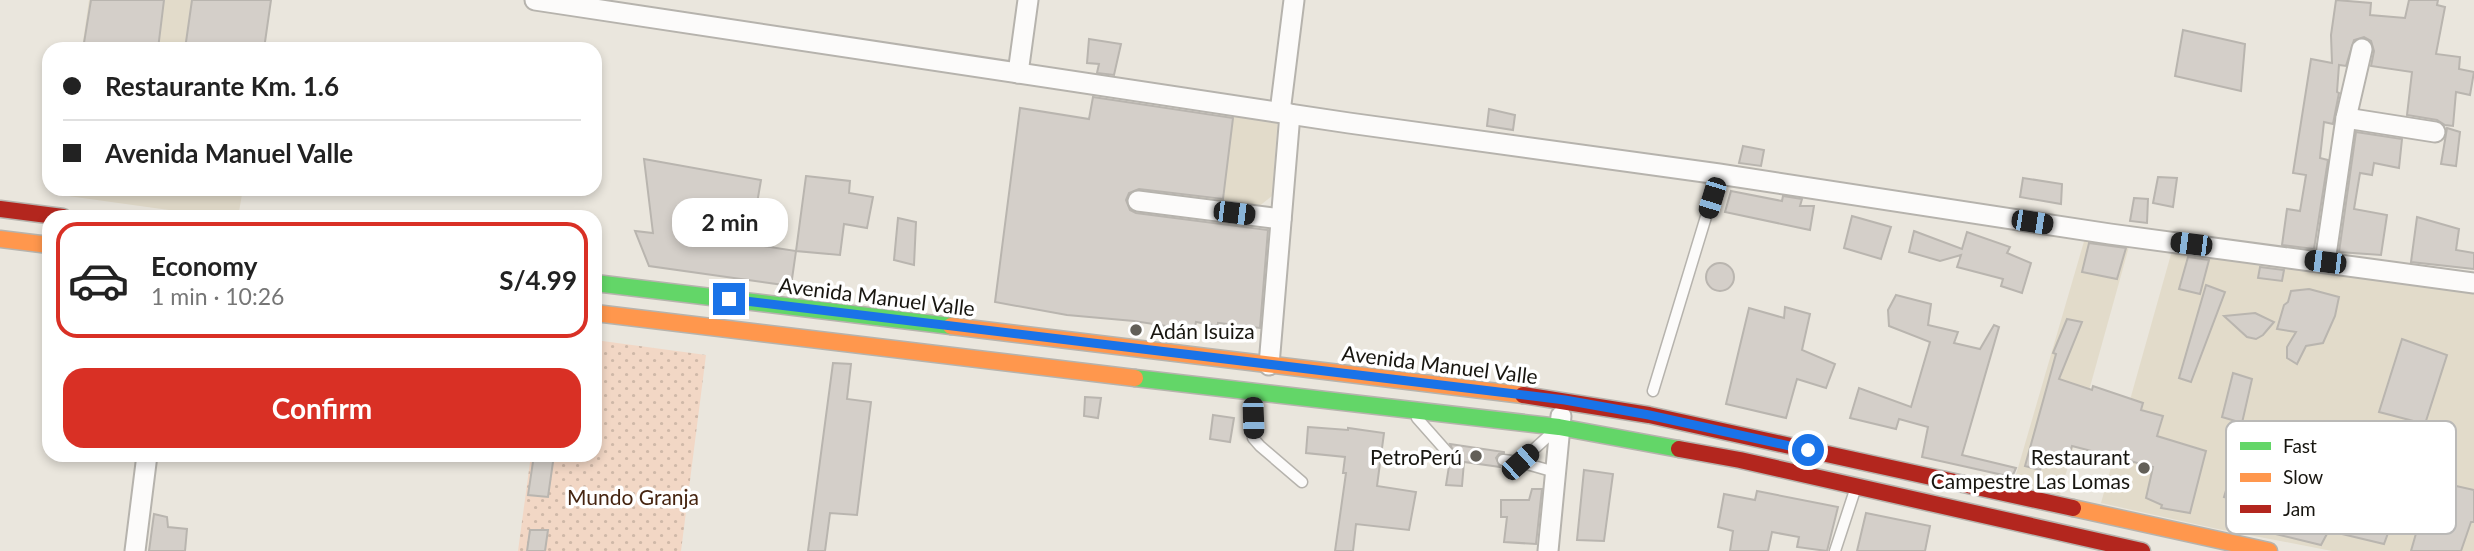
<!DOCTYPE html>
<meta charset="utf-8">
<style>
:root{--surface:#fff;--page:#f2f2f2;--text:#222;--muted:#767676;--line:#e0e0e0;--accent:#d93025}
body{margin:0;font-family:Lato,sans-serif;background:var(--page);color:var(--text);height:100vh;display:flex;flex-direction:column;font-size:26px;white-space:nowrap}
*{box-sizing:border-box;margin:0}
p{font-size:23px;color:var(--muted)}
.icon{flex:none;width:38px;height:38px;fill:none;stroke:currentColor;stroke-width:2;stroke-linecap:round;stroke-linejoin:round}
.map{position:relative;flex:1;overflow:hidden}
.drawer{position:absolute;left:42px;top:210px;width:560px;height:252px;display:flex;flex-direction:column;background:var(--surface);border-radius:21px;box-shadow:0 4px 10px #0003}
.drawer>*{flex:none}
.guide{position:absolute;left:42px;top:42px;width:560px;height:154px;border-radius:21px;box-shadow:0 4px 10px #0003;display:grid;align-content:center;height:154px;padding:0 21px;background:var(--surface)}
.end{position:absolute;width:32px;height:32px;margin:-16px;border:9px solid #1a73e8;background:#fff;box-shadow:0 0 0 4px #fff}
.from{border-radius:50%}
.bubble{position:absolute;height:49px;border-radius:21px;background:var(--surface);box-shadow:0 4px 10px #0003;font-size:23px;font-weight:700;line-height:49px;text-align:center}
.car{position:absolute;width:21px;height:42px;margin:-21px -10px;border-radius:9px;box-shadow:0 0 5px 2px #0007;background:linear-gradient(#222 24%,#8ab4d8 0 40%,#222 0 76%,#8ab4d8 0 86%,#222 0)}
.guide b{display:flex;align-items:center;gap:24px;height:66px;font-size:26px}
.guide b+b{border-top:2px solid var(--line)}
.guide i{width:18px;height:18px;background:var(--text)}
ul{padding:12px 0 0;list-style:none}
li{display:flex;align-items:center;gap:21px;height:116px;margin:0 14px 10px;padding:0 7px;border:4px solid transparent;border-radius:21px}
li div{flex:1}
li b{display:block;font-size:26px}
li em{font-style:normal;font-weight:700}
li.on{border-color:var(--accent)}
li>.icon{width:63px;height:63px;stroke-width:1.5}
.primary-button{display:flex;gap:14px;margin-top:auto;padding:14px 21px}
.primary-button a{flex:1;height:80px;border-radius:21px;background:var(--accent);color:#fff;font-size:28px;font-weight:700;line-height:80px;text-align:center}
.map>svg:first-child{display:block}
.built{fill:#e2dbca}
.green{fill:url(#green-dots)}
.building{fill:#d4cfc9;stroke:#b9b5af;stroke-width:2}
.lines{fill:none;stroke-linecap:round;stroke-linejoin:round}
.lane-casing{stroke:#b6b3ad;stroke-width:13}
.street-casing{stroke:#b6b3ad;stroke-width:23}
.fast-casing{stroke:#b6b3ad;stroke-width:19}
.slow-casing{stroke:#b6b3ad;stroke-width:19}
.jam-casing{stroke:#b6b3ad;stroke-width:19}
.lane{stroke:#fcfbfa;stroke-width:10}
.street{stroke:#fcfbfa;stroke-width:19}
.fast{stroke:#63d668;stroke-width:16}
.slow{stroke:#ff974d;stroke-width:16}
.jam{stroke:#b3261e;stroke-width:16}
.route{stroke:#1a73e8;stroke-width:9}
.poi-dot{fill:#625f58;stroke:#fff;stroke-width:2.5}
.labels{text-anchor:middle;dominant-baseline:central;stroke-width:7;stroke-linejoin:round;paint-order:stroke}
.street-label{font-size:21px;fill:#181610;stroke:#fff}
.poi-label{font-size:21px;fill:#181610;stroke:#fff;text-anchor:end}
.park-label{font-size:21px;fill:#452410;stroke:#fff}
.key{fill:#fff;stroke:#bab9b7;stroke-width:2}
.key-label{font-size:19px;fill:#181610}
</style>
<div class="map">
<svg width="2474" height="551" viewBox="0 0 2474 551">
<defs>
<pattern id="green-dots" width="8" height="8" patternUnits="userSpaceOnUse" patternTransform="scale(1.75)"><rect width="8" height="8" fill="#f2d7c5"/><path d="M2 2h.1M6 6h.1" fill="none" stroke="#cfb8a8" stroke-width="1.8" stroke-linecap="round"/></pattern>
</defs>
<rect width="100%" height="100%" fill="#eae6dd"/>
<g class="built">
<path d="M89,0h182l-7,49h-182z"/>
<path d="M1221,108l57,9 -6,79 -14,11 -73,-10 7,-50 23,4z"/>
<path d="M62,189h181l-5,28h-19l-158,-22z"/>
<path d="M2085,238l45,5 -70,252 -47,-10z"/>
<path d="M2173,247l301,43v261h-142l-119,-23 -112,-25z"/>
</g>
<path class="green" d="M595,340l111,15 -25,196h-163l13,-96h64z"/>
<g class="building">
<path d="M91,0h73l-6,49h-75z"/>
<path d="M192,0h79l-7,49h-79z"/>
<path d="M2336,0l35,3 -1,12 35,3 4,-18h29l-1,5 8,2 -9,47 24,3 -1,12 15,3 -4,23 -14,-3 -3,34 -8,-1 -8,-5 -30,-5 5,-43 -41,-6 3,-15 -3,-10 -7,-4 -10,3 -8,26 -7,-1 -2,27 2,1 -6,31 -9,-2 -4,36 8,2 -14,89 -32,-4 5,-36 13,2 6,-36 -13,-2 18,-114 21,4 -1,-28z"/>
<path d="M2183,30l62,14 -4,47 -66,-15z"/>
<path d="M1089,39l32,5 -7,31 -17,-2 2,-9 -12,-1z"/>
<path d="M1093,97l140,21 -10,81 -84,-10 -10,4 -3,7 4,10 6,3 132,17 -8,98 -42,-5v3l-22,-4 -2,9 -21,-2v-2l-39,-6 -67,-6 -72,-13 25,-194 69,11z"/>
<path d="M1489,109l26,6 -2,15 -26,-4z"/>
<path d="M2447,128l13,4 -4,34 -15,-2z"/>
<path d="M2356,132l46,7 -3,29 -25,-5 -2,12 -12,-2 -6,36 33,6 -6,40 -42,-3z"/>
<path d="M1743,146l21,4 -3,16 -22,-3z"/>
<path d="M644,159l117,21 -11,64 46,7 -5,35 -142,-20 -14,-35 18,2z"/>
<path d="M806,176l44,5 -1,12 24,4 -6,31 -23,-4 -4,31 -44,-4z"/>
<path d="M2158,177l19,1 -4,29 -20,-4z"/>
<path d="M2023,178l39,6 -1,20 -41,-7z"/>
<path d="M1731,191l51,10 1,-5 19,3 -2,7h14l-4,24 -85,-18z"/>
<path d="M2134,198l14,1 -1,24 -17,-2z"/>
<path d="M1852,216l39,11 -10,32 -37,-11z"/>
<path d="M2417,217l42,12 -3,21 18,3v16l-63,-7z"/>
<path d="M898,218l18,4 -2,43 -20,-5z"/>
<path d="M1914,231l48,18 5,-17 43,15 -3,6 24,10 -9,30 -21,-7 2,-7 -46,-12 4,-12 -21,6 -31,-9z"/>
<path d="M2089,243l37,5 -9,31 -35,-7z"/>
<path d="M2188,257l21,3 -9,34 -21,-5z"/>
<circle cx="1720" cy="277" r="14"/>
<path d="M2260,267l24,3 -2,11 -24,-3z"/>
<path d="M2206,285l19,7 -34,90 -12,-4z"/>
<path d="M2309,289l30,8 -4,19 -12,27 -17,3 -9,18 -10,-6v-11l9,-15 -19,-3 7,-24 4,-3 3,-11z"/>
<path d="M1896,295l35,9 -3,21 30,7 -4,11 26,6 14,-24 5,2 -37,128 54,13 -4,9 -90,-20 6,-30 -29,-8 -3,10 -46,-11 9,-30 52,19 19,-65 -41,-16 -1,-16z"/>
<path d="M1785,307l25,7 -8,36 33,14 -9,24 -29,-9 -11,39 -60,-14 23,-96 35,10z"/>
<path d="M2255,313l19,9 -11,13 -7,4 -9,-2 -23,-21z"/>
<path d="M2067,319l15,3 -23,57 33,11 1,-4 50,17 -2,7 22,6 -6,20 49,15 -16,62 -29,-5 1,-3 -16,-7 7,-31 -81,-21 -5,16 -21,-7 -6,15 -15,-4 31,-112 -3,-1z"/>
<path d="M2402,339l45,16 -22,69 -46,-12z"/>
<path d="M833,363l18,1 -4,35 24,3 -14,113 -27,-2 -5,38h-17z"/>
<path d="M2233,373l19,6 -10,44 -20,-6z"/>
<path d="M1085,397l16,1 -3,20 -14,-2z"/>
<path d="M1213,415l21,3 -4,24 -20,-3z"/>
<path d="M1308,427l40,3v-2l36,5 -7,53 39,6 -7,38 -53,-6 -3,27h-18l11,-78h-3l2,-16 -39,-4z"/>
<path d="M2279,435l23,4 -18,78 45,13 -8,15 -83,-20 8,-22 -22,-6 16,-53 35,9z"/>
<path d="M1450,444l54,8v1l-5,1 -3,4 4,9 -36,-5 -2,24 -16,-1 4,-25 5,-5z"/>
<path d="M534,455h20l-6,42 -20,-2z"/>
<path d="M1584,470l29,4 -9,67 -27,-1z"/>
<path d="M2361,472l45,12 -22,60 -42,-10z"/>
<path d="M2434,481l40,9v32h-3l-10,29h-50l16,-56z"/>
<path d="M1532,489h10l-6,55 -32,-2 3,-25h-6v-17h28z"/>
<path d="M1757,491l81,16 -11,44 -30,-4 2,-10 -27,-5 -4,19h-38l3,-20 -15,-4 6,-33 31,6z"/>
<path d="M1866,513l64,13 -5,25h-68z"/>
<path d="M154,514l13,3 1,10 19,2 -2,22h-36z"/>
<path d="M530,530h18l-3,21h-18z"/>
</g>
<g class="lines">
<g class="lane-casing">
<g id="lane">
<path d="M1653,391l66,-217"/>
<path d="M1254,395l-1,43 7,8 42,36"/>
<path d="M1417,418l31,35"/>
<path d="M1503,460l17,2 34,-31"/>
<path d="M1520,462l35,10"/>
<path d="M1835,551l20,-61"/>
</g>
</g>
<g class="street-casing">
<g id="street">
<path d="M535,0l814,123 370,51 391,60 364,49"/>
<path d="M1018,73l10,-73"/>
<path d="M1280,112l14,-112"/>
<path d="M2346,118l89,14"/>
<path d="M1138,201l143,18"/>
<path d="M2325,262l21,-144 16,-69"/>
<path d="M1269,365l21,-251"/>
<path d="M135,551l12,-96"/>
<path d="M1548,551l13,-135"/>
</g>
</g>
<g class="fast-casing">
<g id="fast">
<path d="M595,283l356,43"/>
<path d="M1135,378l424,49 120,22"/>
</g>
</g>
<g class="slow-casing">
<g id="slow">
<path d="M0,239l49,6"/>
<path d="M595,313l540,65"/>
<path d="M951,326l572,69"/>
<path d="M2073,508l196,43"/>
</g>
</g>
<g class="jam-casing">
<g id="jam">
<path d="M0,209l63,8"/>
<path d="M1523,395l126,20 424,93"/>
<path d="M1679,449l61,11 402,91"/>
</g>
</g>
<use href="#lane" class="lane"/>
<use href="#street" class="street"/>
<use href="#fast" class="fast"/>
<use href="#slow" class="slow"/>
<use href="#jam" class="jam"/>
</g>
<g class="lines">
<path class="route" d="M729,299l836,101 84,15 159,35"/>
</g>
<g class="poi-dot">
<circle cx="1136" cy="330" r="7"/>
<circle cx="1476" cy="456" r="7"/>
<circle cx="2144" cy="468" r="7"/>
</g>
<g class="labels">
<g class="street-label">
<text transform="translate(877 296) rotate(7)">Avenida Manuel Valle</text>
<text transform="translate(1440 364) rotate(7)">Avenida Manuel Valle</text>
</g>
<g class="poi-label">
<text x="1150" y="330" text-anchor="start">Adán Isuiza</text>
<text x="1462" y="456">PetroPerú</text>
<text x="2130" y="456">Restaurant<tspan x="2130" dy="24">Campestre Las Lomas</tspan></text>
</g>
<g class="park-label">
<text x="633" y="496">Mundo Granja</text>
</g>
</g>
<rect x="2226" y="421" width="230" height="113" rx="10" class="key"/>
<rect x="2240" y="442" width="31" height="8" fill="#63d668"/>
<rect x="2240" y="473" width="31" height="9" fill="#ff974d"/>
<rect x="2240" y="505" width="31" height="8" fill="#b3261e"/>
<g class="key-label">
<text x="2283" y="453">Fast</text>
<text x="2283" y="484">Slow</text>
<text x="2283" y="516">Jam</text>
</g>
</svg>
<i class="end from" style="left:1808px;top:450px"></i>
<i class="end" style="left:729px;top:299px"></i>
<div class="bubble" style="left:672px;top:198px;width:116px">2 min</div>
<i class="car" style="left:1712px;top:198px;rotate:197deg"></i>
<i class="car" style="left:1234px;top:213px;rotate:97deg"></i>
<i class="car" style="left:2032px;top:222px;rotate:99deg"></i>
<i class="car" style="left:2191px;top:244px;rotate:277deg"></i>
<i class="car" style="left:2325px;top:262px;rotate:277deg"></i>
<i class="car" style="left:1253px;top:418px;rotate:178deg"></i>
<i class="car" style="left:1520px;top:462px;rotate:48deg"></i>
<div class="guide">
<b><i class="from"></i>Restaurante Km. 1.6</b>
<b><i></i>Avenida Manuel Valle</b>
</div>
<section class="drawer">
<ul>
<li class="on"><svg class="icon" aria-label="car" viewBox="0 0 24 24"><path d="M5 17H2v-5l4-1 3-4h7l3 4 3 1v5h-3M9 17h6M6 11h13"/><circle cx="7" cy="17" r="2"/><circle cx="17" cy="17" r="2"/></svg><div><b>Economy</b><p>1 min · 10:26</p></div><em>S/4.99</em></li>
</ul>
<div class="primary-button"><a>Confirm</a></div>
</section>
</div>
